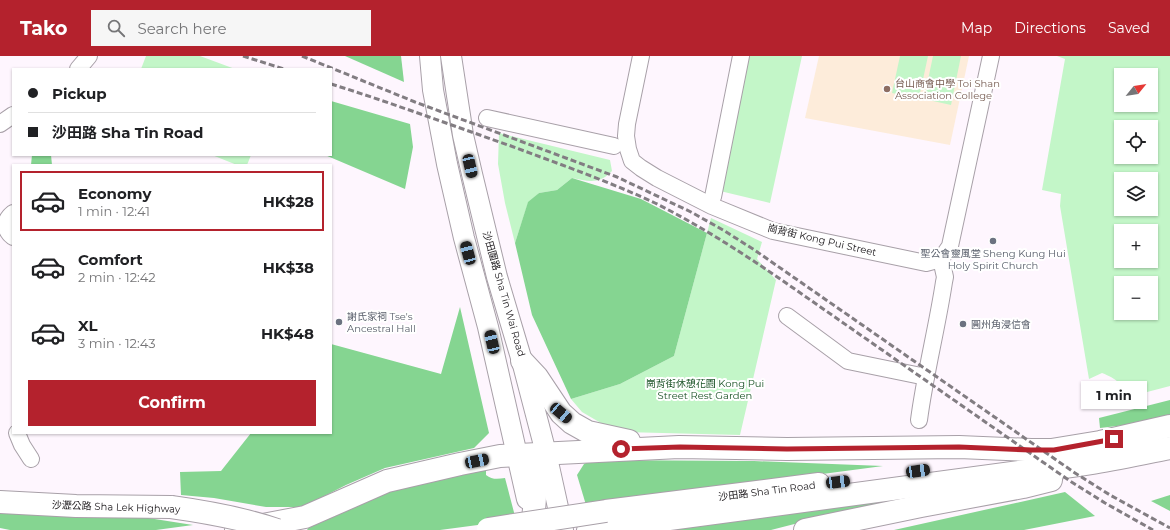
<!DOCTYPE html>
<meta charset="utf-8">
<style>
:root{--surface:#fff;--page:#f6f6f6;--text:#202124;--muted:#757577;--line:#e0e0e0;--accent:#b4222d}
body{margin:0;font-family:Montserrat,"Noto Sans TC",sans-serif;background:var(--page);color:var(--text);height:100vh;display:flex;flex-direction:column;font-size:15px;white-space:nowrap}
*{box-sizing:border-box;margin:0}
p{font-size:13px;color:var(--muted)}
.icon{flex:none;width:22px;height:22px;fill:none;stroke:currentColor;stroke-width:2;stroke-linecap:round;stroke-linejoin:round}
.map{position:relative;flex:1;overflow:hidden}
.side{position:absolute;left:12px;top:108px;width:320px;height:270px;display:flex;flex-direction:column;background:var(--surface);border-radius:0px;box-shadow:0 1px 3px #0004}
.side>*{flex:none}
.hud{position:absolute;left:12px;top:12px;width:320px;height:88px;border-radius:0px;box-shadow:0 1px 3px #0004;display:grid;align-content:center;height:88px;padding:0 16px;background:var(--surface)}
.needle{width:26px;rotate:60deg}
.controls{position:absolute;left:1114px;top:12px;display:grid;gap:8px}
.controls a{display:grid;place-items:center;width:44px;height:44px;border-radius:0px;background:var(--surface);box-shadow:0 1px 3px #0004;font-size:20px}
.end{position:absolute;width:18px;height:18px;margin:-9px;border:5px solid #b4222d;background:#fff;box-shadow:0 0 0 2px #fff}
.from{border-radius:50%}
.bubble{position:absolute;height:28px;border-radius:0px;background:var(--surface);box-shadow:0 1px 3px #0004;font-size:13px;font-weight:700;line-height:28px;text-align:center}
.car{position:absolute;width:12px;height:24px;margin:-12px -6px;border-radius:5px;box-shadow:0 0 3px 1px #0007;background:linear-gradient(#222 24%,#8ab4d8 0 40%,#222 0 76%,#8ab4d8 0 86%,#222 0)}
.hud b{display:flex;align-items:center;gap:14px;height:38px;font-size:15px}
.hud b+b{border-top:1px solid var(--line)}
.hud i{width:10px;height:10px;background:var(--text)}
ul{padding:7px 0 0;list-style:none}
li{display:flex;align-items:center;gap:12px;height:60px;margin:0 8px 6px;padding:0 8px;border:2px solid transparent;border-radius:0px}
li div{flex:1}
li b{display:block;font-size:15px}
li em{font-style:normal;font-weight:700}
li.current{border-color:var(--accent)}
li>.icon{width:36px;height:36px;stroke-width:1.5}
.primary-button{display:flex;gap:8px;margin-top:auto;padding:8px 16px}
.primary-button a{flex:1;height:46px;border-radius:0px;background:var(--accent);color:#fff;font-size:16px;font-weight:700;line-height:46px;text-align:center}
header{display:flex;align-items:center;gap:24px;box-sizing:border-box;height:56px;padding:0 20px;background:var(--accent);color:#fff}
header strong{font-size:19px}
nav{display:flex;gap:22px;margin-inline-start:auto;font-size:14px}
.search{width:280px;height:36px;background:var(--page);display:flex;align-items:center;gap:10px;box-sizing:border-box;padding:0 14px;border-radius:0px;color:var(--muted);font-size:15px}
.map>svg:first-child{display:block}
.education{fill:#fdecda}
.green{fill:#c3f6c8;fill-rule:evenodd}
.forest{fill:#85d591}
.lines{fill:none;stroke-linecap:round;stroke-linejoin:round}
.minor-casing{stroke:#a8a0a8;stroke-width:18}
.major-casing{stroke:#a8a0a8;stroke-width:22}
.highway-casing{stroke:#a8a0a8;stroke-width:24}
.minor{stroke:#fff;stroke-width:16}
.major{stroke:#fff;stroke-width:20}
.highway{stroke:#fff;stroke-width:22}
.rail{stroke:#827d82;stroke-width:3;stroke-dasharray:6 3;stroke-linecap:butt}
.highway-bridge-casing{stroke:#a8a0a8;stroke-width:24;stroke-linecap:butt}
.highway-bridge{stroke:#fff;stroke-width:22}
.route{stroke:#b4222d;stroke-width:5}
.education-dot{fill:#8d6e63;stroke:#fff;stroke-width:1.5}
.worship-dot{fill:#6b7280;stroke:#fff;stroke-width:1.5}
.labels{text-anchor:middle;dominant-baseline:central;stroke-width:4;stroke-linejoin:round;paint-order:stroke}
.education-label{font-size:10px;fill:#785e54;stroke:#fff;text-anchor:start}
.street-label{font-size:10px;fill:#242124;stroke:#fff}
.worship-label{font-size:10px;fill:#5b616d;stroke:#fff;text-anchor:start}
.park-label{font-size:10px;fill:#1b5327;stroke:#fff}
</style>
<header>
<strong>Tako</strong>
<div class="search"><svg class="icon" aria-label="search" viewBox="0 0 24 24"><circle cx="10" cy="10" r="6"/><path d="M15 15l6 6"/></svg>Search here</div>
<nav><a>Map</a><a>Directions</a><a>Saved</a></nav>
</header>
<div class="map">
<svg width="1170" height="474" viewBox="0 0 1170 474">
<rect width="100%" height="100%" fill="#fef6fe"/>
<path class="education" d="M819,0h150l-19,89 -145,-27z"/>
<g class="green">
<path d="M146,0h54l35,13h-94z"/>
<path d="M748,0h54l-32,147 -50,-12z"/>
<path d="M900,0h28l-9,42 -27,-5z"/>
<path d="M933,0h28l-10,49 -27,-6z"/>
<path d="M1057,0h113v330l-42,11c-7,-14 -11,-18 -26,-24l-13,6 -29,-173 1,-12 -19,-4 23,-131zM1121,19h30v30h-30zM1121,71h30v30h-30zM1121,123h30v30h-30zM1121,175h30v30h-30zM1121,227h30v30h-30z"/>
<path d="M499,77l111,27 2,11c-13,14 -24,10 -40,7l-15,12 -18,3 -11,10 -13,40 -10,-40 -7,-39z"/>
<path d="M212,99h39l-4,10h-10z"/>
<path d="M711,162l51,24 -5,17 19,21 -36,155 -116,-3 -18,-6 -24,-14 -11,-13 49,-15 54,-28z"/>
</g>
<g class="forest">
<path d="M345,0h56l3,26z"/>
<path d="M331,45l79,23 3,23 -8,42 -80,-34h6z"/>
<path d="M32,99h19l1,10h-21z"/>
<path d="M572,122l69,21 66,34 -33,123 -54,28 -49,15 -39,-84 -17,-72 13,-41 11,-9 18,-3z"/>
<path d="M460,251l29,126 -15,15 -89,20 -39,17 -43,22h-37l-52,-9 -33,-3 -1,-23 41,-1 30,-38h80v-89l110,30z"/>
<path d="M1170,344v15l-36,9 -34,4 -1,-10z"/>
<path d="M592,404l162,1 129,5 -297,39 -9,-30 7,-11z"/>
<path d="M486,407v12c6,5 12,4 19,3l11,42 -76,10h-133l2,-3 82,-41z"/>
<path d="M1065,436l30,24 -71,14h-130z"/>
<path d="M918,437l-11,6 -97,21 -39,10h-101z"/>
<path d="M1170,439v16l-19,-10z"/>
<path d="M0,452l129,7 64,10 -37,5h-146l-10,-2z"/>
</g>
<g class="lines">
<g class="minor-casing">
<g id="minor">
<path d="M641,0l-14,68 -1,12 2,13 4,12 9,7 16,10 55,28 61,25 153,32 15,-4"/>
<path d="M78,13l11,-13"/>
<path d="M487,62l127,28"/>
<path d="M0,68l13,-9"/>
<path d="M713,141l28,-141"/>
<path d="M13,157c-9,7 -9,17 0,24"/>
<path d="M787,260l61,45 78,16"/>
<path d="M919,364c6,-46 18,-92 25,-138l1,-5 -4,-18 9,-13 41,-190"/>
<path d="M17,377l5,12 9,14"/>
</g>
</g>
<g class="major-casing">
<g id="major">
<path d="M430,0l3,34 14,74 17,74 24,89 39,172"/>
<path d="M451,0l12,79 9,39 25,103 25,84 24,92 17,77"/>
</g>
</g>
<g class="highway-casing">
<g id="highway">
<path d="M522,305l15,16 24,36 11,10 16,9 41,9"/>
<path d="M1039,396l61,-10 70,-16"/>
<path d="M0,446l76,4 95,1"/>
<path d="M606,455l213,-27"/>
<path d="M533,462c1,-8 2,-16 2,-23 -2,-17 -9,-32 11,-42"/>
<path d="M236,474l69,-13 82,-36 73,-17 40,-8 179,-9 108,2 172,-2 72,3h23"/>
<path d="M588,474l446,-60c46,-3 91,-13 136,-22"/>
<path d="M805,474l116,-24 102,-19 28,-7"/>
</g>
</g>
<use href="#minor" class="minor"/>
<use href="#major" class="major"/>
<use href="#highway" class="highway"/>
<g class="rail">
<path d="M243,0l41,13"/>
<path d="M302,0l113,46 202,75 74,35 32,18 30,19 322,224 35,22 60,33"/>
<path d="M331,28c61,19 120,41 180,62 48,18 97,35 144,57 46,23 89,51 131,80l284,198 35,22 48,27"/>
</g>
<g class="highway-bridge-casing">
<g id="highway-bridge">
<path d="M171,451c36,5 71,11 106,23"/>
<path d="M488,473l118,-18"/>
</g>
</g>
<use href="#highway-bridge" class="highway-bridge"/>
</g>
<g class="lines">
<path class="route" d="M621,393l59,-2 107,2 172,-2 72,3h23l60,-11"/>
</g>
<circle class="education-dot" cx="887" cy="33" r="4"/>
<g class="worship-dot">
<circle cx="993" cy="185" r="4"/>
<circle cx="339" cy="266" r="4"/>
<circle cx="963" cy="268" r="4"/>
</g>
<g class="labels">
<g class="education-label">
<text x="895" y="27">台山商會中學 Toi Shan<tspan x="895" dy="12">Association College</tspan></text>
</g>
<g class="street-label">
<text transform="translate(822 184) rotate(13)">崗背街 Kong Pui Street</text>
<text transform="translate(504 238) rotate(74)">沙田圍路 Sha Tin Wai Road</text>
<text transform="translate(767 435) rotate(-7)">沙田路 Sha Tin Road</text>
<text transform="translate(116 451) rotate(2)">沙瀝公路 Sha Lek Highway</text>
</g>
<g class="worship-label">
<text x="993" y="197" text-anchor="middle">聖公會靈風堂 Sheng Kung Hui<tspan x="993" dy="12">Holy Spirit Church</tspan></text>
<text x="347" y="260">謝氏家祠 Tse's<tspan x="347" dy="12">Ancestral Hall</tspan></text>
<text x="971" y="268">圓州角浸信會</text>
</g>
<g class="park-label">
<text x="705" y="327">崗背街休憩花園 Kong Pui<tspan x="705" dy="12">Street Rest Garden</tspan></text>
</g>
</g>
</svg>
<div class="controls">
<a><svg class="needle" viewBox="-14 -14 28 28"><path d="M0-13l5 13h-10z" fill="#e53935"/><path d="M0 13l5-13h-10z" fill="#757577"/></svg></a>
<a><svg class="icon" aria-label="locate" viewBox="0 0 24 24"><circle cx="12" cy="12" r="6"/><path d="M12 2v4M12 18v4M2 12h4M18 12h4"/></svg></a>
<a><svg class="icon" aria-label="layers" viewBox="0 0 24 24"><path d="M12 4l9 5-9 5-9-5zM3 14l9 5 9-5"/></svg></a>
<a>+</a>
<a>−</a>
</div>
<i class="end from" style="left:621px;top:393px"></i>
<i class="end" style="left:1114px;top:383px"></i>
<div class="bubble" style="left:1081px;top:325px;width:66px">1 min</div>
<i class="car" style="left:470px;top:110px;rotate:167deg"></i>
<i class="car" style="left:468px;top:197px;rotate:345deg"></i>
<i class="car" style="left:492px;top:286px;rotate:347deg"></i>
<i class="car" style="left:561px;top:357px;rotate:130deg"></i>
<i class="car" style="left:477px;top:405px;rotate:78deg"></i>
<i class="car" style="left:918px;top:415px;rotate:82deg"></i>
<i class="car" style="left:838px;top:426px;rotate:83deg"></i>
<div class="hud">
<b><i class="from"></i>Pickup</b>
<b><i></i>沙田路 Sha Tin Road</b>
</div>
<section class="side">
<ul>
<li class="current"><svg class="icon" aria-label="car" viewBox="0 0 24 24"><path d="M5 17H2v-5l4-1 3-4h7l3 4 3 1v5h-3M9 17h6M6 11h13"/><circle cx="7" cy="17" r="2"/><circle cx="17" cy="17" r="2"/></svg><div><b>Economy</b><p>1 min · 12:41</p></div><em>HK$28</em></li>
<li><svg class="icon" aria-label="car" viewBox="0 0 24 24"><path d="M5 17H2v-5l4-1 3-4h7l3 4 3 1v5h-3M9 17h6M6 11h13"/><circle cx="7" cy="17" r="2"/><circle cx="17" cy="17" r="2"/></svg><div><b>Comfort</b><p>2 min · 12:42</p></div><em>HK$38</em></li>
<li><svg class="icon" aria-label="car" viewBox="0 0 24 24"><path d="M5 17H2v-5l4-1 3-4h7l3 4 3 1v5h-3M9 17h6M6 11h13"/><circle cx="7" cy="17" r="2"/><circle cx="17" cy="17" r="2"/></svg><div><b>XL</b><p>3 min · 12:43</p></div><em>HK$48</em></li>
</ul>
<div class="primary-button"><a>Confirm</a></div>
</section>
</div>
